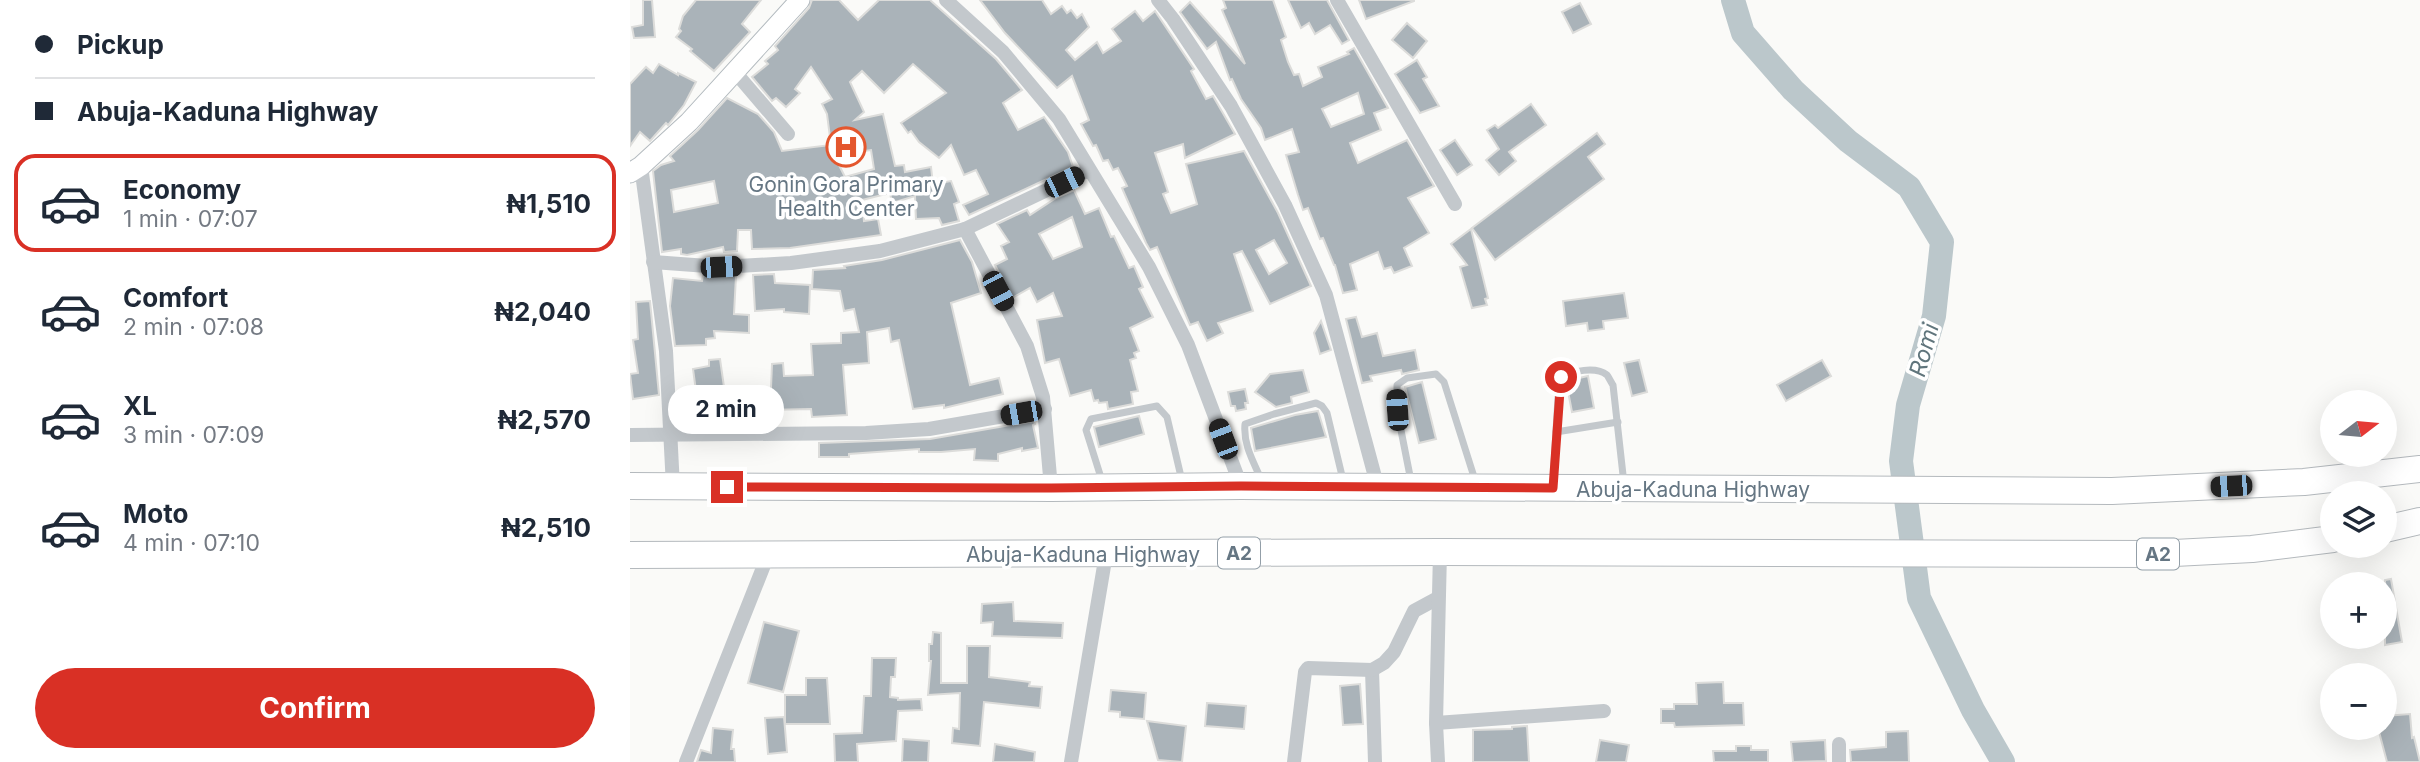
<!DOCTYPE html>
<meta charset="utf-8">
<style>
:root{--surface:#fff;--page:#f6f6f7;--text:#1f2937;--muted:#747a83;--line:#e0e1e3;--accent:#d93025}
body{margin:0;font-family:Inter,sans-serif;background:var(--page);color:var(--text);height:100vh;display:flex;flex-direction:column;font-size:26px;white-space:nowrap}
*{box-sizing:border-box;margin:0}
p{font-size:23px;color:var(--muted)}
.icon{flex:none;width:38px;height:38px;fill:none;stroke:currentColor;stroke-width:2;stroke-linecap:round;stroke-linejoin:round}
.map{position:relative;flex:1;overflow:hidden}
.side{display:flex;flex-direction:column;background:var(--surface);width:630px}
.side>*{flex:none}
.banner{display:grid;align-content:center;height:154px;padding:0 35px;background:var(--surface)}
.needle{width:46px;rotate:74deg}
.controls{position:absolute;left:1690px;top:390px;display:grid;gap:14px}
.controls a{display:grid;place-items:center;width:77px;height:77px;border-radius:50%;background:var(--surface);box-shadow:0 7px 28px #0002;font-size:35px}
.end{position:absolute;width:32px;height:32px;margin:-16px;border:9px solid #d93025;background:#fff;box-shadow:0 0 0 4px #fff}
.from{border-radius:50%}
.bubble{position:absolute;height:49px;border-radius:24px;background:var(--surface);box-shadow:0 7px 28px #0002;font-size:23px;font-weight:700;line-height:49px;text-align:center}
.car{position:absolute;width:21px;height:42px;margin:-21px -10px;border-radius:9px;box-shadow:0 0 5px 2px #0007;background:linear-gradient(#222 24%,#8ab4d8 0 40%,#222 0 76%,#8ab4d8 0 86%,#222 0)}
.banner b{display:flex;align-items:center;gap:24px;height:66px;font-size:26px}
.banner b+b{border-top:2px solid var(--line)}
.banner i{width:18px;height:18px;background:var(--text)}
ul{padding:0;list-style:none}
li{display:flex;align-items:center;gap:21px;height:98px;margin:0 14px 10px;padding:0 21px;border:4px solid transparent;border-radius:21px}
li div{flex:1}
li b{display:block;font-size:26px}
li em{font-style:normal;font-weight:700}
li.selected{border-color:var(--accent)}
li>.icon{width:63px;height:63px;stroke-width:1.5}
.cta{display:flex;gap:14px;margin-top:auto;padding:14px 35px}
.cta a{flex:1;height:80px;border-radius:42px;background:var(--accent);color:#fff;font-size:28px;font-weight:700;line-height:80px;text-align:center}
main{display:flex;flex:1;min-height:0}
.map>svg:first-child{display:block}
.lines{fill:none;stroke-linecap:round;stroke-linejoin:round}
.river{stroke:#bbc7cb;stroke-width:24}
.building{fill:#aab3b9;stroke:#dcdcda;stroke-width:2;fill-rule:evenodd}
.secondary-casing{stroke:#b3babf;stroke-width:21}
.highway-casing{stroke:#b4b9bd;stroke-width:28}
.lane{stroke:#c3c8cc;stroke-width:7}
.street{stroke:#c3c8cc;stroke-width:14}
.secondary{stroke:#fff;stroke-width:19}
.highway{stroke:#fff;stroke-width:26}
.route{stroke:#d93025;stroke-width:9}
.labels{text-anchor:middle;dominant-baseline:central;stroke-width:7;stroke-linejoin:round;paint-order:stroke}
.shield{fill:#fff;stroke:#939fa8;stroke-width:2}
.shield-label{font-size:19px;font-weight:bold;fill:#657683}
.poi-label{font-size:21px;fill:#657683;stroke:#fff}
.street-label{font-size:21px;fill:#657683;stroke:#fff}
.water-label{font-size:23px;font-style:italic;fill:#60757c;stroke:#fff}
</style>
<main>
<section class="side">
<div class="banner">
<b><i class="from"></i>Pickup</b>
<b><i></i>Abuja-Kaduna Highway</b>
</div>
<ul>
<li class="selected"><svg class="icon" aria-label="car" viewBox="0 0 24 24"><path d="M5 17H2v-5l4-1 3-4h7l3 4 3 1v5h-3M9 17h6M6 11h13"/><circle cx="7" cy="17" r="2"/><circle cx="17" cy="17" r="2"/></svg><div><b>Economy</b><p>1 min · 07:07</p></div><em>₦1,510</em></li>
<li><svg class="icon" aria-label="car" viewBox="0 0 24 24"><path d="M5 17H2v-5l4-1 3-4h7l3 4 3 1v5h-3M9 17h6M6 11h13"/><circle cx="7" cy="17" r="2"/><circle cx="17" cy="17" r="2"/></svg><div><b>Comfort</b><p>2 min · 07:08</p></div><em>₦2,040</em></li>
<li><svg class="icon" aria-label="car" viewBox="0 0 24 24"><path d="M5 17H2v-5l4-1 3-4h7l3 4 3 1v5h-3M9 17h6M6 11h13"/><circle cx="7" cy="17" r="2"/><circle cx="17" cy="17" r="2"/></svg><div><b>XL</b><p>3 min · 07:09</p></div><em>₦2,570</em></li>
<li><svg class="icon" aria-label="car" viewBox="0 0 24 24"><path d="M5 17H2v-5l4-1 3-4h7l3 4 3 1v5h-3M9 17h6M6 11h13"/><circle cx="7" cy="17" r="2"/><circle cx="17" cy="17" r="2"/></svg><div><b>Moto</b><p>4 min · 07:10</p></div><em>₦2,510</em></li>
</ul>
<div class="cta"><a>Confirm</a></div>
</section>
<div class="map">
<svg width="1790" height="762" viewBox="0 0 1790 762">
<rect width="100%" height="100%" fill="#fafaf8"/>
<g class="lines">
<path class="river" d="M1103,0l10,33 50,57 55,51 61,46 33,55 -8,74 -26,89 -7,56 18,137 54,112 30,52"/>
</g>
<g class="building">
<path d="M13,0h9l3,37 -21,1 -2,-11 11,-2z"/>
<path d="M66,0h65l-19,24 8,8 -36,39 -24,-20 2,-2 -16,-12 5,-6 -2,-2 4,-13z"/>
<path d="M182,0h27l19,20 21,-20h51l66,59 26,31 -19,13 15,27 26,-13 24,35 5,15 -104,48 -6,-10 25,-11 -12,-24 -12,5 -13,-30 -12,13 -20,-16 -8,-11 -3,2 -7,-10 45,-30 -33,-29 -29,29 -22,-22 -12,11 14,30 -9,8 28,-6 12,52 9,-1 1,7 26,-5 2,17 18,-3 8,21 -5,2 5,17 -17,4 -3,-7 -23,1 -1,-23 -23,7 -2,-10 -28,7 2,21 14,-2 3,16 -91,13 -38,1 -1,-19h-13l-1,21 -13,1 -1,-5 -36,8 -6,-1v-5l-19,3 -9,-81 8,-6 13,-4 -4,-5 28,-26 29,-32 31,16 16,18 8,19 49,-6 -4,-31 -5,-10 10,-5 -21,-32 -16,22 5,4 -14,14 -10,-9 -4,3 -20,-24 16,-13 -3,-3 13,-11 -3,-4 34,-38zM241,150l3,19 -29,8 -11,-22zM84,181l4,22 -44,9 -3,-22z"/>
<path d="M350,0h62l9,14 11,-8 5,7 4,-3 6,8 5,-4 7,13 -23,23 9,10 22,-18 6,11 18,-12 -9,-12 23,-18 8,10 12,-10 39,58 -3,2 15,28 7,-3 22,38 -50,24 -2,-14 -28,9 13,39 -5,2 8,19 26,-9 -11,-40 58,-13 34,62 33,73 -41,18 -28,-53 -8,3 19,57 -35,12 5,10 -16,8 -9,-19 -8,3 -33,-78 -7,3 -4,-7 -24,-55 5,-2 -9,-18 -5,2 -5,-10 -5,1 -7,-16 -3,1 -12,-22 8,-4 -17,-44 -15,12 -52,-55zM644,240l13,23 -18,11 -13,-24z"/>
<path d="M593,0h50l13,37 -5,3 7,22 6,13 5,-1 4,12 19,-9 -4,-10 31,-13 -2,-2 7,-4 34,60 -14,5 7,17 -31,13 8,20 49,-23 27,46 -26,12 21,35 -25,15 8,18 -18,7 -3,-6 -7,2 -6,-17 -28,12 7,26 -14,3 -8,-28h-1l-11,-27 -3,1 -12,-31 -5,2 -5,-15 -12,-40 13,-3 -7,-23 -27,11 -4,-12 -20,-29 -9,-20 -2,1 -14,-38 -9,7 -27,-37 10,-10 55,62 -23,-54 4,-2zM728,93l6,21 -33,13 -9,-18z"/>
<path d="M658,0h39l22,40 -7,4 -12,-19 -15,9 -6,-11 -8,5z"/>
<path d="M729,0h55v1l-48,18z"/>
<path d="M950,3l11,21 -18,9 -11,-21z"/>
<path d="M777,23l20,18 -14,17 -21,-18z"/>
<path d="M787,60l10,17 -4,2 16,27 -19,7 -25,-39z"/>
<path d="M29,64l19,11v-2l18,9 -12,23 -16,20 -2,-2 -16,18 -10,-9 -10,14v-62l16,-17 7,6z"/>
<path d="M901,104l15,21 -37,27 7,9 -17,14 -13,-15 13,-11 -12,-19 8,-5 3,3z"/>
<path d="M967,133l8,11 -17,13 16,22 -109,81 -23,-32z"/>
<path d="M825,140l17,25 -15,10 -17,-25z"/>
<path d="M444,190l11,24 14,-6 12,29 3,-1 15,32 5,-2 9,21 -4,2 14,28 -23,11 9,23 -5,2 2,5 -6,2 8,31 -7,1 2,12 -25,5 -1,-7 -8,1 -1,-3 -4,1 -3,-11 -21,6 -11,-37 -14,4 -8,-43 25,-4 -9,-23 -16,9 -7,-14 -18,10 -17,-33 12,-6 -6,-13 8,-4 -12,-18 30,-14 3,5 26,-17zM442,217l10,30 -29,12 -14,-25z"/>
<path d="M841,229l17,69 -3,1 2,6 -15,3 -12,-41 7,-2 -16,-21z"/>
<path d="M330,240l12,22 9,31 -30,10 19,82 29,-7 4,16 -59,14v-3l-31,4 -14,-69 -8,2 -2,-14 -22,4 2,31 -26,2 4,50 -35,2 -1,-8 -46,1 1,7 -41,-1v-2h-7v-12l39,2v-16h14l1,-24 11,-1 1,13 29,-1 -2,-31 30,-1v-10l18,-1 -5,-23 -10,2 -4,-20 -28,-2 1,-19 32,-2 -1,-2 38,-6z"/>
<path d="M144,274l1,9 35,2 -1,29 -25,-2v-3l-29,2 -2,-36z"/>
<path d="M73,275l33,1 -2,38 15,1v18l-35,-2 1,7 -9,1v6l-31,1 -5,-40 3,-28 29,3z"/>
<path d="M994,293l4,25 -25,3 1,8 -16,2 -1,-8 -21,3 -3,-25z"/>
<path d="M20,301l9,94 -26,4 -3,-25 8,-1 -5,-33 5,-1 -2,-37z"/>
<path d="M726,317l6,20 15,-4 6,23 32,-6 4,20 -17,4 -1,-4 -31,6 2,5 -10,2 -16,-64z"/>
<path d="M691,321l10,29 -11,4 -6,-21z"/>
<path d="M90,359l4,28 -28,4 -3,-22 16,-3v-6z"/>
<path d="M1009,360l8,32 -15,4 -8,-33z"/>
<path d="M1192,360l9,16 -45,25 -9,-16z"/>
<path d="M673,370l6,22 -18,5 1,6 -16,4 -21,-15 15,-18z"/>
<path d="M958,376l6,32 -22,4 -6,-31z"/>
<path d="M792,382l14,57 -17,4 -14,-56z"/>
<path d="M615,389l3,14h-3l1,6 -10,2 -1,-5h-4l-3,-14z"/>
<path d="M688,411l8,26 -71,14 -4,-23 44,-13z"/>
<path d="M509,416l5,18 -45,13 -5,-20z"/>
<path d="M404,421l1,3 -2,1 5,23 -16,3v-3l-24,6v7l-24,-1 1,-11 -34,3h-22v-3l-70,5v3h-30v-14l111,-4z"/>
<path d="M1761,579l11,63 -17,3v-65z"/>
<path d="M383,602l1,19 49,2 -1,15 -70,-2 1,-14 -12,1 1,-19z"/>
<path d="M134,622l35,9 -16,61 -35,-9z"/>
<path d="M303,632l8,1v50h26v-37h23l-1,31 41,5 -1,4 13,1 -2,21 -56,-6 -4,44 -28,-3 1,-15 6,1 1,-36 -32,2 3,-34h-2v-17h3z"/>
<path d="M242,658h24l-1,19h-4l-1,20 8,1v2l23,-1 1,11 -24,1 -2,30 -39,3 1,18h-23l-1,-28 28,-1 2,-37h7z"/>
<path d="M176,678h21l3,46h-45v-29h21z"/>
<path d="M1093,682l1,21h19l1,22 -69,2 -1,-4h-13v-14h13v-5h23l-1,-21z"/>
<path d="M730,684l3,40 -20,1 -3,-39z"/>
<path d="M481,690l35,3 -2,26 -24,-2v-5l-11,-1z"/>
<path d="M577,703l39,3 -2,23 -39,-3z"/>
<path d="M1780,714l2,24 2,-1 6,25h-33l-9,-34h7v-12z"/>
<path d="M154,717l3,35 -19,2 -3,-36z"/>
<path d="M517,721l39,5 -4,36 -24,-2z"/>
<path d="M897,726l2,36h-56v-32l39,-1v-2z"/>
<path d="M83,728l20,2 -2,19h3l1,13h-38l4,-12 10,3z"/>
<path d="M1278,731l1,31h-58l-1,-12 36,-3v-15z"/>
<path d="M273,739l26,2 -1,21h-26z"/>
<path d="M970,740l29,5 -3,17h-30z"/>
<path d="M1195,740l1,21 -33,1 -2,-20z"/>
<path d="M365,744l40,8 -1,10h-41z"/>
<path d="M1106,746h15v4h17v12h-54l-1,-11h23z"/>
</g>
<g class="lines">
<g class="secondary-casing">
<path id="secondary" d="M0,173l11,-7 48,-44 111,-122"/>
</g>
<g class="highway-casing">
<g id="highway">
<path d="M0,486l421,2 190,-2 871,5 192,-9 116,-13"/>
<path d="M1755,529l35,-8"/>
<path d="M0,555l810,-3 715,2 97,-5 81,-10"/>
</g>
</g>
<g class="lane">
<path d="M926,432l62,-10"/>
<path d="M631,479c-8,-18 -18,-35 -16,-55l29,-10 42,-11 6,3 5,7 16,67"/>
<path d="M781,481l-14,-71v-25l10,-7 29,-4 8,8 31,98"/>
<path d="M923,481l6,-100 2,-4c11,-6 35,-11 46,-2 1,1 5,9 6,10l11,99"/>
<path d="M473,484l-17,-54 5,-11 66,-13 10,11 15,64"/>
</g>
<g class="street">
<path d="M316,0l57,52 56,67 90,148 39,78 53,141"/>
<path d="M528,0l15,19 58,87 54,99 41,90 52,193"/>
<path d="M707,0l118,204"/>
<path d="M105,72l53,62"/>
<path d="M11,166l25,185 7,136"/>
<path d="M335,229l62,117 16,51 8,91"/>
<path d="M23,262l68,5 70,-4 89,-12 85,-22 124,-59"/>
<path d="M0,435l236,-2 63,-4 116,-20"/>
<path d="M742,670l3,92"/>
<path d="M806,723l168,-12"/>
<path d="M56,762l82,-207"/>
<path d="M441,762l35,-208"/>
<path d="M664,762l11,-90 3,-4 64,2 12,-7 10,-11 20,-41 24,-13"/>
<path d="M808,762l-2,-39 4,-171"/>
<path d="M1209,762v-18"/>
</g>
<use href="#secondary" class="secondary"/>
<use href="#highway" class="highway"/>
</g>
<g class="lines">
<path class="route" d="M97,487l324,1 190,-2 312,2 8,-111"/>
</g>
<defs>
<g id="hospital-ring" transform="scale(2.0125)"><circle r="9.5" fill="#fff" stroke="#e4572e" stroke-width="1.5"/><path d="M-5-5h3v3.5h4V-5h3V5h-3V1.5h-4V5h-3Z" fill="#e4572e"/></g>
</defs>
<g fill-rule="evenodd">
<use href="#hospital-ring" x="216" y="147"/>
</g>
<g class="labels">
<g class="shield">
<rect x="588" y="537.5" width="42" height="31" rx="5"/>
<rect x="1507" y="538.5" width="42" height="31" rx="5"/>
</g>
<g class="shield-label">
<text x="609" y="553">A2</text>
<text x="1528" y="554">A2</text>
</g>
<g class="poi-label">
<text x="216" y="184">Gonin Gora Primary<tspan x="216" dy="24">Health Center</tspan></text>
</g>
<g class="street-label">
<text x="1063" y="489">Abuja-Kaduna Highway</text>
<text x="453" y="554">Abuja-Kaduna Highway</text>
</g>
<g class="water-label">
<text transform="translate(1294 350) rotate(-74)">Romi</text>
</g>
</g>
</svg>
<div class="controls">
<a><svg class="needle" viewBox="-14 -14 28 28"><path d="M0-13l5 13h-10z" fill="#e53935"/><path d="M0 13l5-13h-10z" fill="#747a83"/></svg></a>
<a><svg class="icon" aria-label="layers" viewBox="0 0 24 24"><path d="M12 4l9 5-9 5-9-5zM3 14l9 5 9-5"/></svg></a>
<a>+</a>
<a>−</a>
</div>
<i class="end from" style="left:931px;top:377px"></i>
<i class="end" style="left:97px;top:487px"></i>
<div class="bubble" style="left:38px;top:385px;width:116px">2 min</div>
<i class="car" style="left:434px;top:182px;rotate:64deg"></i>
<i class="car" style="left:91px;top:267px;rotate:87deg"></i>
<i class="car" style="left:368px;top:291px;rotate:152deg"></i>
<i class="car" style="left:767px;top:410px;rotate:356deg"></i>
<i class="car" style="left:391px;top:413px;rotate:260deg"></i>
<i class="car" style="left:593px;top:439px;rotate:339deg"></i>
<i class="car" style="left:1601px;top:486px;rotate:267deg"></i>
</div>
</main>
